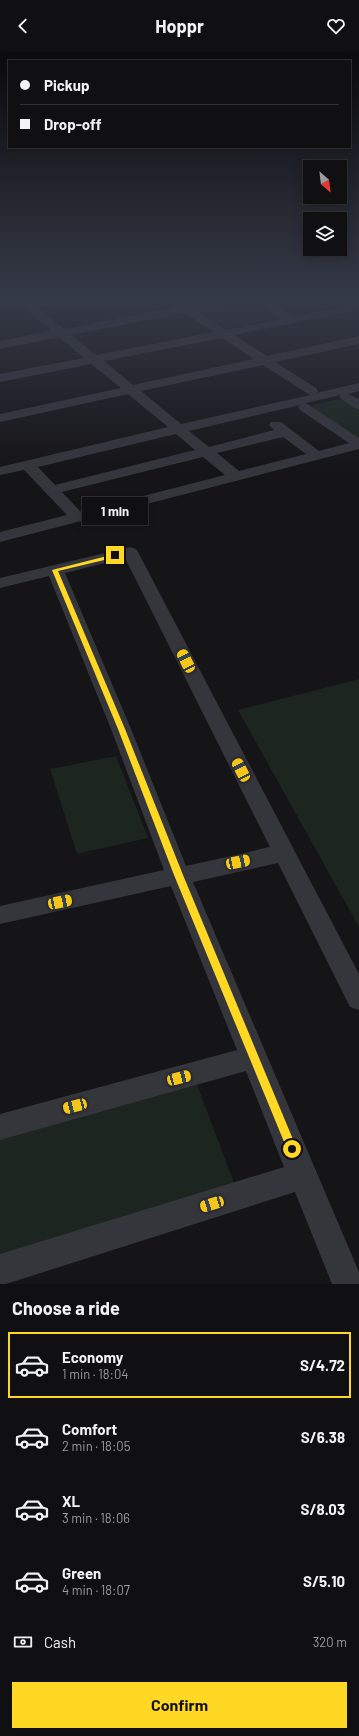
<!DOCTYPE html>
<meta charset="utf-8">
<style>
:root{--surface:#100f11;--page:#1e1d1f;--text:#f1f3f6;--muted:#9c9c9f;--line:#302f31;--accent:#ffd824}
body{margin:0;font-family:Barlow,sans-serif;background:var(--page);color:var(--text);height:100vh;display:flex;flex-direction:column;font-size:15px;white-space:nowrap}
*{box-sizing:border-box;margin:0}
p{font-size:13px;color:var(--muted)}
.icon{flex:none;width:22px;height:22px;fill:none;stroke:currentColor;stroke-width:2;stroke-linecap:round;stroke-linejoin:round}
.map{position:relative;height:1232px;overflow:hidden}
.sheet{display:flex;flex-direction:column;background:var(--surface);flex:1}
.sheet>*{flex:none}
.hud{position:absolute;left:8px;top:8px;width:343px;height:88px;border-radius:0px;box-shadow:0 2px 10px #0003,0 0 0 1px var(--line);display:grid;align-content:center;height:88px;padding:0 12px;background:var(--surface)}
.needle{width:26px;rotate:152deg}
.tools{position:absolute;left:303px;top:108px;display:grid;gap:8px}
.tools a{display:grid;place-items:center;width:44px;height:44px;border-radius:0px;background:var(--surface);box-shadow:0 2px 10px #0003,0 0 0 1px var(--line);font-size:20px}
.end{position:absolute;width:18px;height:18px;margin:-9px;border:5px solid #ffd824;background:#111;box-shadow:0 0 0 2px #111}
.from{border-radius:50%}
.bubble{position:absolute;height:28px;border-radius:0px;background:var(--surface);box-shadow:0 2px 10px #0003,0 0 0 1px var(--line);font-size:13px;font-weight:700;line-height:28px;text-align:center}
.car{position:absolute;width:12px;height:24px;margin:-12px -6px;border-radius:5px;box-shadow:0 0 3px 1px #0007;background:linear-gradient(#f5c518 24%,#345 0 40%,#f5c518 0 76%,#345 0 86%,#f5c518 0)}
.hud b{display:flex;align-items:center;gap:14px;height:38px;font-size:15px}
.hud b+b{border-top:1px solid var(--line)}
.hud i{width:10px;height:10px;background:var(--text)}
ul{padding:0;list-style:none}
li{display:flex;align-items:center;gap:12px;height:66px;margin:0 8px 6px;padding:0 4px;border:2px solid transparent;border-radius:0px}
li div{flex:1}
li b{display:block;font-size:15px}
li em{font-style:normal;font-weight:700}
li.selected{border-color:var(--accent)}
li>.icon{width:36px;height:36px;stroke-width:1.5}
h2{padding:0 12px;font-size:18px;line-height:48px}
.pay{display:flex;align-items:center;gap:10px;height:44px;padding:0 12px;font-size:15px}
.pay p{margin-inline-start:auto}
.cta{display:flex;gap:8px;margin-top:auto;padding:8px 12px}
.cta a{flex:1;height:46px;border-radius:0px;background:var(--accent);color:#111;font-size:16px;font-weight:700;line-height:46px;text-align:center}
header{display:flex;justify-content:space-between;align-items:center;height:52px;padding:0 12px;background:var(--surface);font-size:18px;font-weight:700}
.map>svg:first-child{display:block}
.green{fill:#1c251f}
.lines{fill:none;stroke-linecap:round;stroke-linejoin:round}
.street{fill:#35353c;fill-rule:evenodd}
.route{fill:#ffd824}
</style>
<header><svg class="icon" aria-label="back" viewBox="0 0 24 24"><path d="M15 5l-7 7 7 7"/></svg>Hoppr<svg class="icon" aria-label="heart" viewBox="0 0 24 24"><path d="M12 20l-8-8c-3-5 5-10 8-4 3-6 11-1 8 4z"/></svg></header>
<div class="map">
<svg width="359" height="1232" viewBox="0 0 359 1232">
<rect width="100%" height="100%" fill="#151417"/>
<g class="green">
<path d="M253,251l25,15 -52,10 -24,-15z"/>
<path d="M344,346l15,10v32l-51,-34z"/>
<path d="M359,627v248l-121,-217z"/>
<path d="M116,704l32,82 -71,16 -27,-85z"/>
<path d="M196,1030l40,106 -236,71v-125z"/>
</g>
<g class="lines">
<g class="street">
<path d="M5,245h12l12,6 27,-6h26l-5,3 -40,7 27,22 112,-22 -13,-10h13l17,11 56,-11h13l32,19 65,-12v6l-125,25 33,21 92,-20v8l-84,18 41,26 2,3 -2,2 43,-10v8l-11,3 11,5v10l-5,-1 -15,-11 2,-2 -35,8 53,35v11l-359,93v-10l67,-17 -43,-45 -24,5v-8l168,-40 -40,-33 -128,28v-8l121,-26 -30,-24 -91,18v-8l84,-16 -25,-21 -59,12v-8l52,-10 -26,-22 -15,-6zM256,251l26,16 -56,11 -25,-17zM184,261l30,19 -118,23 -25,-20zM222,286l32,21 -121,26 -29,-24zM263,313l47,30 -129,29 -40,-33zM300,353l-2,2 2,3 49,33 -30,8 -38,-29h-10l-2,3 5,5 -65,17 -20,-16zM176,382l19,16 -140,35 -17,-18zM283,385l23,17 -67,17 -22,-18zM203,405l22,18 -144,37 -19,-20z"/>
<path d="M130,495l6,2 2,3 221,422v36l-9,-3 -72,-144 -85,19 166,390v12h-27l-37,-92 -289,92h-6v-30l284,-87 -38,-96 -246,69v-26l237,-64 -66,-164 -171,38v-18l164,-36 -53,-141 -62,-153 -49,12v-10zM125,506l145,289 -84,19 -55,-137 -66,-156z"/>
</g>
</g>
<linearGradient id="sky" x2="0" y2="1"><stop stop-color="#0c0b0d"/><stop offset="0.59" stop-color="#353a47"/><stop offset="1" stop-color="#353a47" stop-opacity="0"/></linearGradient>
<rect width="359" height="418" fill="url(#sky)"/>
<path class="route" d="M115,502l3,1 -1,2 -59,14 67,158 58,146 114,274 -2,4 -3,1 -4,-1 -1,-4 -113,-274 -56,-146 -66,-159z"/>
</svg>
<div class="tools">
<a><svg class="needle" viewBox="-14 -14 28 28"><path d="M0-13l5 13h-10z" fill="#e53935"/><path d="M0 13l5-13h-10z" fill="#9c9c9f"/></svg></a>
<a><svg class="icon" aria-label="layers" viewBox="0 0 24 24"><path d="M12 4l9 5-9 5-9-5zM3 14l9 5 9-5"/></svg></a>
</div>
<i class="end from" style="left:292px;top:1097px"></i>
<i class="end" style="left:115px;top:503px"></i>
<div class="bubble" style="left:82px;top:445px;width:66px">1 min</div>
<i class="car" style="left:186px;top:609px;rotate:333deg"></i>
<i class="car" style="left:241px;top:718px;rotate:333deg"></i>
<i class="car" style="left:238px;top:810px;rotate:78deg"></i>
<i class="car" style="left:60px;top:850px;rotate:78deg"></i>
<i class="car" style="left:179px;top:1026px;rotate:75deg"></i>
<i class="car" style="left:75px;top:1054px;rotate:255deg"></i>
<i class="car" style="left:212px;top:1152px;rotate:253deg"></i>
<div class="hud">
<b><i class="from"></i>Pickup</b>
<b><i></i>Drop-off</b>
</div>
</div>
<section class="sheet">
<h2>Choose a ride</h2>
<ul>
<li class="selected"><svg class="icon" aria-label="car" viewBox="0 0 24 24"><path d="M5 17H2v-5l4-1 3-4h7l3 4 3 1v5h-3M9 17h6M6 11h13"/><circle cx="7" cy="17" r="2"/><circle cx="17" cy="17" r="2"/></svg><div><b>Economy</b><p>1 min · 18:04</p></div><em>S/4.72</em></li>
<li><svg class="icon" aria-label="car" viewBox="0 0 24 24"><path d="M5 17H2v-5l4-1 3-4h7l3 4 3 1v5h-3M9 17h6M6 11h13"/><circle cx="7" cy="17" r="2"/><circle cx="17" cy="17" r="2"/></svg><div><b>Comfort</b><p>2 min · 18:05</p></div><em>S/6.38</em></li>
<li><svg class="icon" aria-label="car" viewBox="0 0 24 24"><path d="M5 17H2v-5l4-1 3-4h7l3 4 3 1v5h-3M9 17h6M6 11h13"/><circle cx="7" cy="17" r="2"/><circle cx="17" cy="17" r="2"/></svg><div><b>XL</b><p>3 min · 18:06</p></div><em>S/8.03</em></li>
<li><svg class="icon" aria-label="car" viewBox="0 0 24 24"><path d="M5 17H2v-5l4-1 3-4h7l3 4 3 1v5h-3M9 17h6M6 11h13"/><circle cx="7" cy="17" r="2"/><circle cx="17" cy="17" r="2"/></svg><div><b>Green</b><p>4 min · 18:07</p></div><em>S/5.10</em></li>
</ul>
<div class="pay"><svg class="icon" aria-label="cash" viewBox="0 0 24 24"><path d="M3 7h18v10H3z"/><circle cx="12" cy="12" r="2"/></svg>Cash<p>320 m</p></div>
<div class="cta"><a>Confirm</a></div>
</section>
